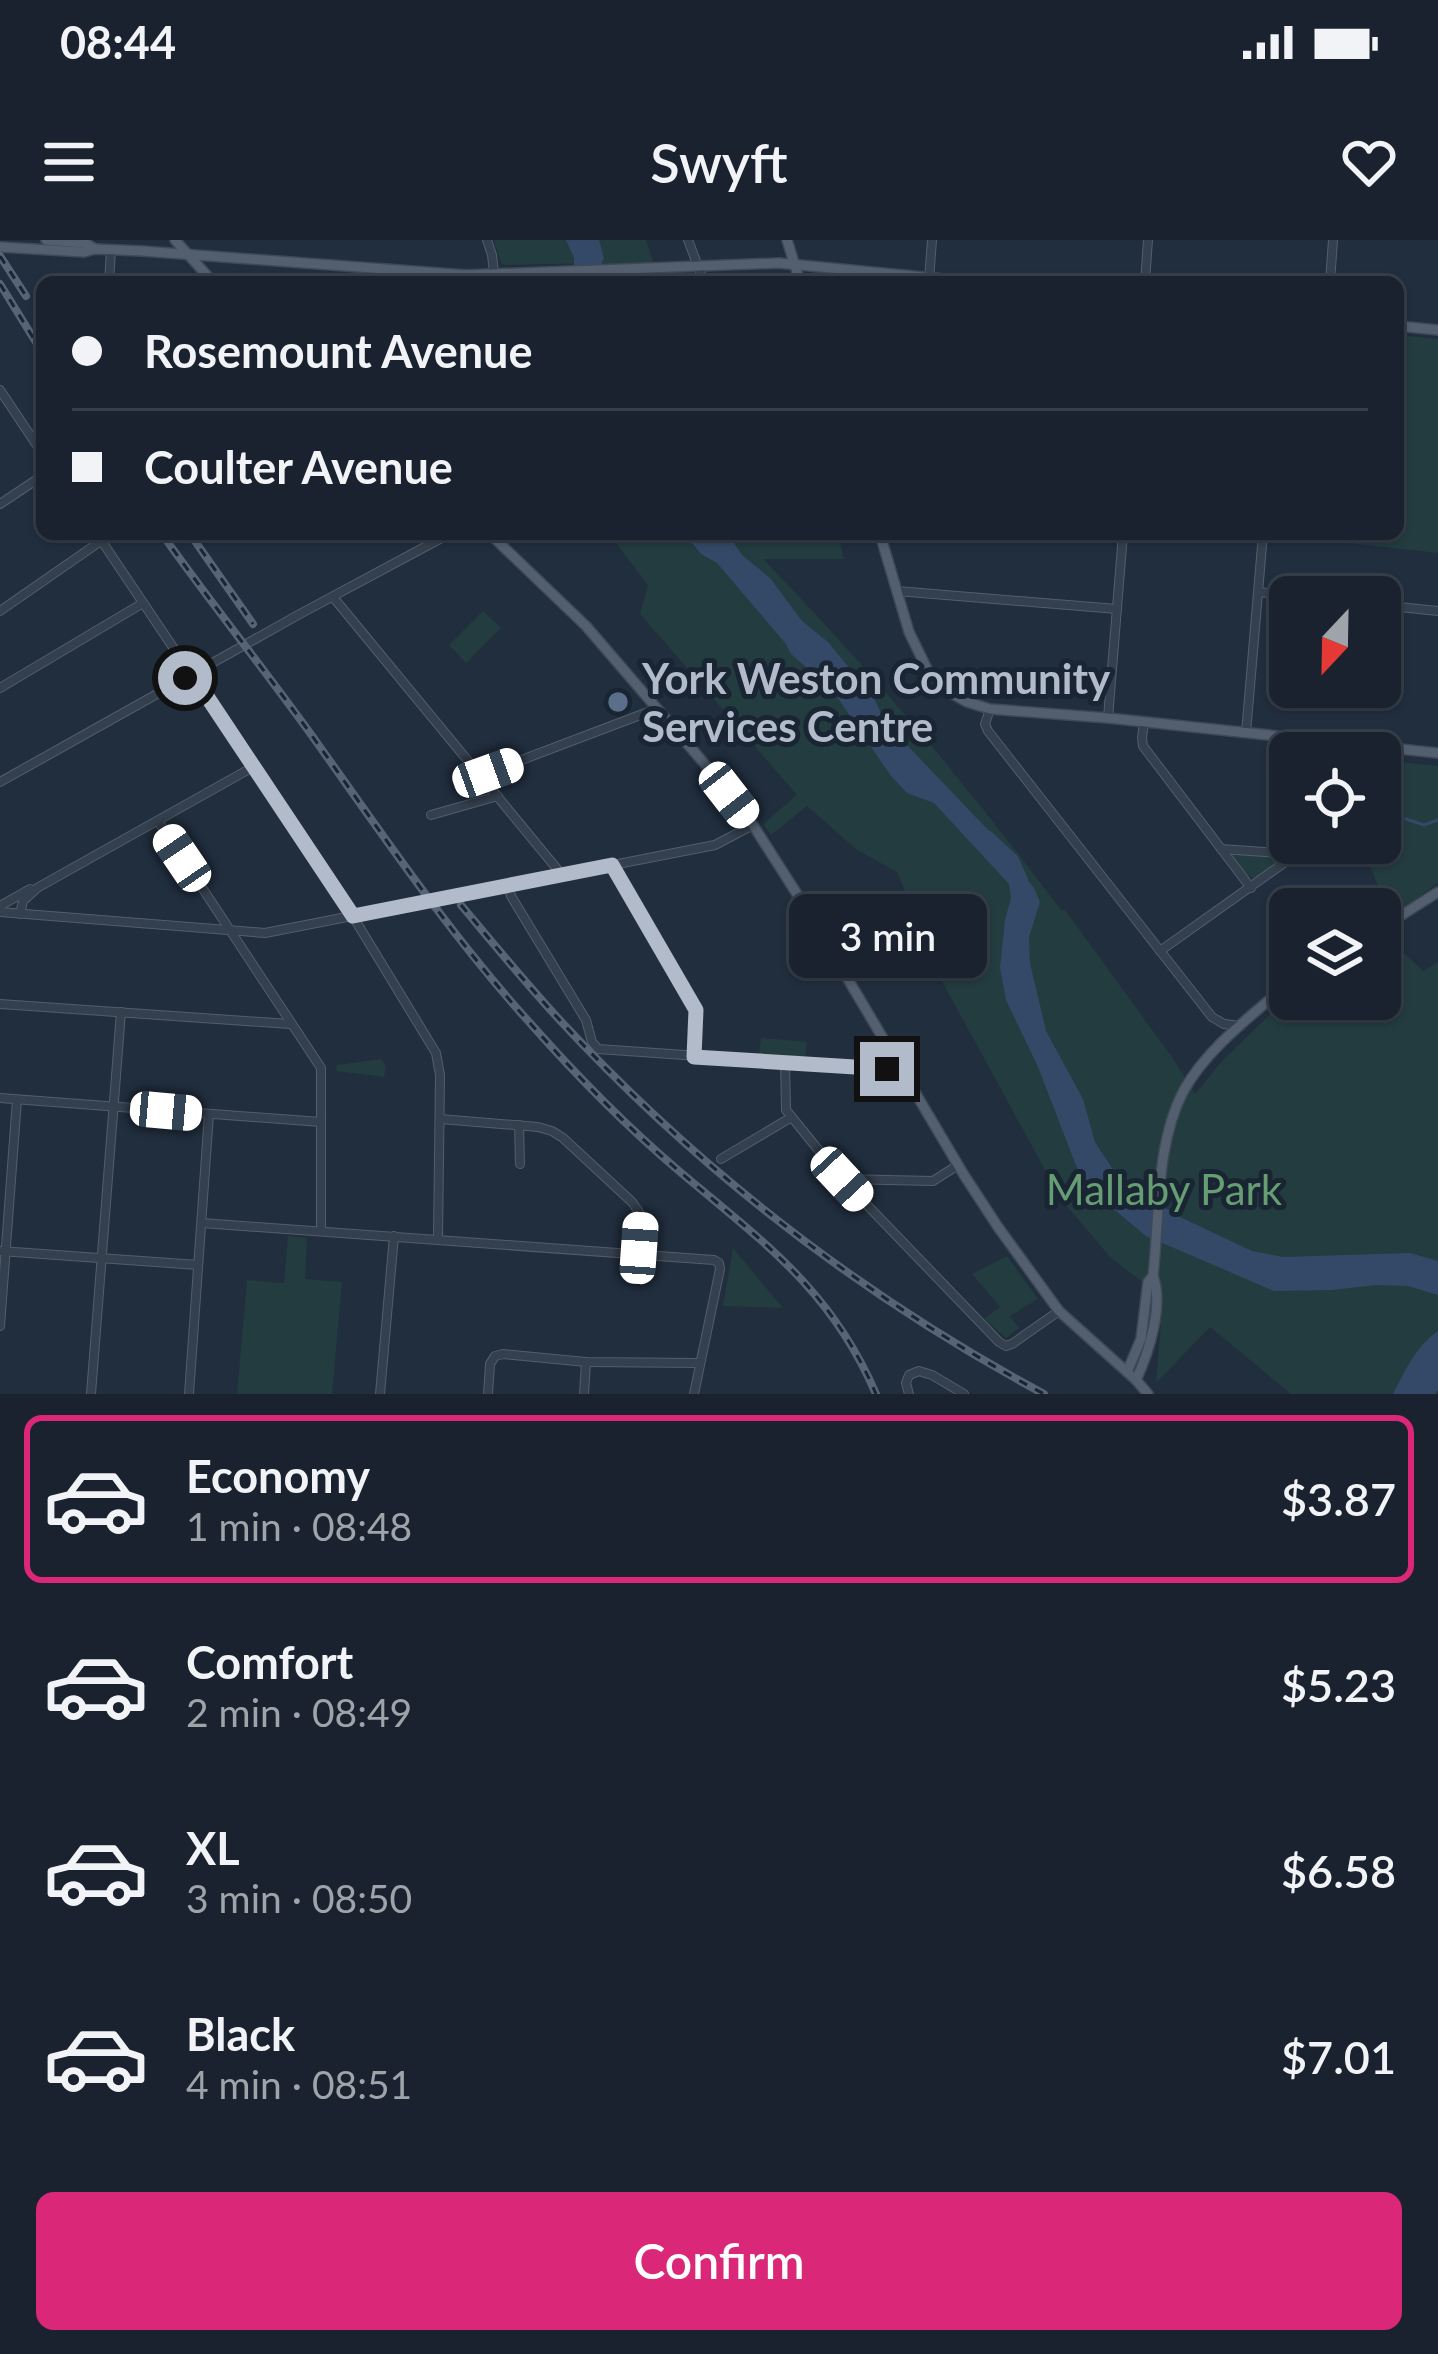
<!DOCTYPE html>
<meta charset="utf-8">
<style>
:root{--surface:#19222e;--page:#222a36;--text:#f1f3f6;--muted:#9fa4aa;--line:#373f4a;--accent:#db2777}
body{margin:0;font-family:Lato,sans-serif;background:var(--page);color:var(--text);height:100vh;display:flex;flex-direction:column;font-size:45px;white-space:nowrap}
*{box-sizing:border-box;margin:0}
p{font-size:39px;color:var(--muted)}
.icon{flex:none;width:66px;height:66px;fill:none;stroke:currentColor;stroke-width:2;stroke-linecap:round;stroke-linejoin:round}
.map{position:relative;height:1154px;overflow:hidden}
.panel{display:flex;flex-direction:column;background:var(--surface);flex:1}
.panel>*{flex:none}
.top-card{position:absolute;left:36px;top:36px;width:1368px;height:264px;border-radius:18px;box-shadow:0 3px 9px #0004,0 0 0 3px var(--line);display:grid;align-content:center;height:264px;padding:0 36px;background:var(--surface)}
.needle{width:78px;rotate:202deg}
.controls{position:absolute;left:1269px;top:336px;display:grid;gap:24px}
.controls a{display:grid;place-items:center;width:132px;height:132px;border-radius:18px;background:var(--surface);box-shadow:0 3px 9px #0004,0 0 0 3px var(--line);font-size:60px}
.end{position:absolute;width:54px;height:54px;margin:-27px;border:15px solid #b1bbca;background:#111;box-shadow:0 0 0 6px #111}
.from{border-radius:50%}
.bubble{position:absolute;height:84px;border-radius:18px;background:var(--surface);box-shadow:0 3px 9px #0004,0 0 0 3px var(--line);font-size:39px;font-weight:600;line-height:84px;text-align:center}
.car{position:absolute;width:36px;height:72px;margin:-36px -18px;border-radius:15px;box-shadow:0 0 9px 3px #0007;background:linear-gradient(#fff 24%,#345 0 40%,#fff 0 76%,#345 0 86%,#fff 0)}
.top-card b{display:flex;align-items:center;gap:42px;height:114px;font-size:45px}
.top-card b+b{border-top:3px solid var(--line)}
.top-card i{width:30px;height:30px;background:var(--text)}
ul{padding:21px 0 0;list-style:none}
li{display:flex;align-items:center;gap:36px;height:168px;margin:0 24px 18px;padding:0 12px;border:6px solid transparent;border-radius:18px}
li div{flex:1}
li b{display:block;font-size:45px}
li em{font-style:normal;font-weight:600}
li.active{border-color:var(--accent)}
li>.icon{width:108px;height:108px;stroke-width:1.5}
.primary-button{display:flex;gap:24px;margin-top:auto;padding:24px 36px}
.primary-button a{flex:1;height:138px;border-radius:18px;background:var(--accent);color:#fff;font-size:48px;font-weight:600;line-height:138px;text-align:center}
.status{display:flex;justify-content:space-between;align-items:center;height:84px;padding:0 60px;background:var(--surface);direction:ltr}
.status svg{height:33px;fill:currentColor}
header{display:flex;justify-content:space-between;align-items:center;height:156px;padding:0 36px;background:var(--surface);font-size:54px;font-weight:600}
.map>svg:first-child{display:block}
.green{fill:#233c3f}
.water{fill:#344967}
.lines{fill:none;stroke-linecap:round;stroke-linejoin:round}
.stream{stroke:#344967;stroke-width:3}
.river{stroke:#344967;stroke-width:12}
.minor-casing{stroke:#535e6c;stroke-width:10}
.major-casing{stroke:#3e4957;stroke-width:12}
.minor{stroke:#35404e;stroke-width:8}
.major{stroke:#535f6f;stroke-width:9}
.rail-casing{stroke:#576476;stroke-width:8}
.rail{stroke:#1a2533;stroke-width:3;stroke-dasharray:9;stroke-linecap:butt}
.route{stroke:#b1bbca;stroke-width:15}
.service-dot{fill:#5c6f8a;stroke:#1a2533;stroke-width:4.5}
.labels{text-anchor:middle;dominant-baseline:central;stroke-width:10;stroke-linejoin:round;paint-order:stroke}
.poi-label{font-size:42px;font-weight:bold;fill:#b1bbca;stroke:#1a2533;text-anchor:start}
.park-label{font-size:42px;fill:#669d72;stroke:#1a2533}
</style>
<div class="status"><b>08:44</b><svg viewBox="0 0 49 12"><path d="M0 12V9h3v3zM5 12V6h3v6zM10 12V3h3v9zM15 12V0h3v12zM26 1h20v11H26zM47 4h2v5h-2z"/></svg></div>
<header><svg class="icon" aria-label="menu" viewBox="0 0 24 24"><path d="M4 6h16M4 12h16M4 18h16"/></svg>Swyft<svg class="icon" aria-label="heart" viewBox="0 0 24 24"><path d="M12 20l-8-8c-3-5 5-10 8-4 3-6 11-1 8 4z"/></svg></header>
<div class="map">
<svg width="1438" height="1154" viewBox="0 0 1438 1154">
<rect width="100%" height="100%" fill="#212e3e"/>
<g class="green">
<path d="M494,0h152l14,42h-110l44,-2 7,-17 -96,2 -4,-2z"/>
<path d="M1398,95l40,4v214l-89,-10 1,-9h48z"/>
<path d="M609,294h256l3,8 -28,1 4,16h-81c107,110 206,228 298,351h4l109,150 21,34 28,-34 67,-65v4h90v-57l8,-4 35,33 15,-9v432h-147l-81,-67 -54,56 7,-85 -53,-41 -49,-58 -117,-214 -47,-113 -40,-22 -50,-44 -36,29 -8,-11 34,-29 -157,-181 8,-29z"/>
<path d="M483,371l18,17 -35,35 -17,-18z"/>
<path d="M1380,520l58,6v117l-40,29 -21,-29 -17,-40h20z"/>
<path d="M1235,612l43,5 3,3 -26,19 -9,-5 -14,-19z"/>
<path d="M761,798l46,4 -2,16 -46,-3z"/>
<path d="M381,819l5,7 -2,11 -48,-6 1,-6z"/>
<path d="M288,996l19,2 -2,41 37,3 -10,112h-95l10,-114 37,3z"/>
<path d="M733,1008l50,60 -60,-2z"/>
<path d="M1007,1016l31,43 -28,17 9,12 -13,10 -22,-19 16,-12 -28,-33z"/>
</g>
<g class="water">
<path d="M566,0h33l5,18 -11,24h-19v-24z"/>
<path d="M685,294h43l14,21 28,23 32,43 26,21 46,56 11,24 106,111 11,17 32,38 6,14 -11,35 1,26 16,68 37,68 12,43 24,37 61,38 72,34 31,6 127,-4 28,8v34l-30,-9 -31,-1 -46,5 -57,1 -128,-55 -48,-40 -21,-28 -39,-101 -32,-67 -6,-32 5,-48 6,-22 -2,-14 -75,-81 -27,-10 -16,-17 -58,-85 -42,-37 -5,-10 -69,-81 -16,-9z"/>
<path d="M1438,1091v59l-3,4h-42c12,-23 23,-48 45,-63z"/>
</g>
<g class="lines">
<path class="stream" d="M1406,579l18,6 14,-5"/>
<path class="river" d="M987,596l26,24 9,20"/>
<g class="minor-casing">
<g id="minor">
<path d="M487,0l5,15 3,27"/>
<path d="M688,0l16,42"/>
<path d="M929,40l3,-40"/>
<path d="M109,42l2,-32"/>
<path d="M1145,42l3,-42"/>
<path d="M1330,42l3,-42"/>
<path d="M0,150l42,63"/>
<path d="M0,264l42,-28"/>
<path d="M97,294l252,376 87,143 4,22 -2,165"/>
<path d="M897,351l220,18"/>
<path d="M1259,352l44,5"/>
<path d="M333,357l229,278"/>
<path d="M1380,365l58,6"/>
<path d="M0,371l111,-77"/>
<path d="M0,448l143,-85"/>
<path d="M990,469l-5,15 3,7 224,286 12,7 17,2"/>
<path d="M1108,478l15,-184"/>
<path d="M1144,482l-2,16 1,8 108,142"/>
<path d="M1246,493l17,-199"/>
<path d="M482,535l174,-66"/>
<path d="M0,542l298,-167 151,-81"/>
<path d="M431,575l67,-19"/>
<path d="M158,581l163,247v163"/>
<path d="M1221,609l75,5"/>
<path d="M612,625l84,146 -2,46"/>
<path d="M508,646l3,10 75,124 6,22 6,7 289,20 13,-3"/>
<path d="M0,666l30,-17"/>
<path d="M0,672l265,21 450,-88 38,-20"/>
<path d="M20,674l3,-13 14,-13 216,-121"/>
<path d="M1160,711l152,-108"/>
<path d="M0,764l290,20"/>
<path d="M785,821l1,49 56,69 91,2 25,-16"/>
<path d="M0,858l321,24"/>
<path d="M440,879l98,8 14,4 11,7 69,64 7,10 1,10 -2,32"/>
<path d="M519,885l1,39"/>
<path d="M721,919l69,-41"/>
<path d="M842,939l157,163 7,4 6,-2 47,-33"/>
<path d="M202,983l512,37 5,3 1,6 -26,125"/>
<path d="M0,1011l198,14"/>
<path d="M0,1086l17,-226"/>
<path d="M91,1154l30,-382"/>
<path d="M189,1154l20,-280"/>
<path d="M380,1154l14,-158"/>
<path d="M488,1154l2,-30 5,-8 8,-2 83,8 114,1"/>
<path d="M584,1154l2,-32"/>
<path d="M909,1154l-3,-11 3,-8 10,-4 13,4 32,19"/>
</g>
</g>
<g class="major-casing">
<g id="major">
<path d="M46,0l39,3 10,6"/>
<path d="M175,0l38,42"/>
<path d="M787,0l13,42"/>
<path d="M0,7l84,5 11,-3 47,2 324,24 313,-12 196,19"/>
<path d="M1398,86l40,4"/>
<path d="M490,294l96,92 117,136 50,63 51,80 160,270 34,52 61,84 77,69 12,14"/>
<path d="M880,294l29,98 20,41 22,20 16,9 23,7 118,9 330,35"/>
<path d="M1380,689l58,-37"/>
<path d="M1127,1132l14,-33 7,-57 5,-6c7,-61 2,-131 31,-186 24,-43 70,-76 106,-108"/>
<path d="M1136,1140c13,-28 28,-75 17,-104"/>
</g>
</g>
<use href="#minor" class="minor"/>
<use href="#major" class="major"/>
<g class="rail-casing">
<g id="rail">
<path d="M0,16l26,40"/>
<path d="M0,44l42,68"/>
<path d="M162,294c51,72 107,141 158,213 67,94 132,190 210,276 46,52 96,103 149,148 84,71 152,118 197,223"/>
<path d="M190,294l63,90"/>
<path d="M461,665c31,37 62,75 95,111 140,152 306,280 488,378"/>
</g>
</g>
<use href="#rail" class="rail"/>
</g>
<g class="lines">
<path class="route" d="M185,438l7,-3 4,5 157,236 259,-51 84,145 -2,47 193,12"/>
</g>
<circle class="service-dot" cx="618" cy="462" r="12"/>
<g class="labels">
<g class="poi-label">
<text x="642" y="438">York Weston Community<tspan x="642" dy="48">Services Centre</tspan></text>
</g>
<g class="park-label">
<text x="1164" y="949">Mallaby Park</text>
</g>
</g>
</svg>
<div class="controls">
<a><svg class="needle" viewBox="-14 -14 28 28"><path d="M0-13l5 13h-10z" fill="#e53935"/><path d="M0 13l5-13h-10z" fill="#9fa4aa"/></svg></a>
<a><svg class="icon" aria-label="locate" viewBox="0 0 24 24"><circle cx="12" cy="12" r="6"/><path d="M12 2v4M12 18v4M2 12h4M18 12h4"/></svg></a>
<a><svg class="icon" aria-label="layers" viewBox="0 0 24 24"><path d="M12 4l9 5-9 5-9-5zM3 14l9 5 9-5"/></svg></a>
</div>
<i class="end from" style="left:185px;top:438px"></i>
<i class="end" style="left:887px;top:829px"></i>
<div class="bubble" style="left:789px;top:654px;width:198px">3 min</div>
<i class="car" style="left:488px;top:533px;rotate:70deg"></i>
<i class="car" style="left:729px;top:555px;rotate:142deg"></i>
<i class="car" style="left:182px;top:618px;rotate:326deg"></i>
<i class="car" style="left:166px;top:871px;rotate:95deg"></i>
<i class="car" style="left:842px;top:939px;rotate:137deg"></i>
<i class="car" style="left:639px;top:1008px;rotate:4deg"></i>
<div class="top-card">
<b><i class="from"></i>Rosemount Avenue</b>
<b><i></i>Coulter Avenue</b>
</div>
</div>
<section class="panel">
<ul>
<li class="active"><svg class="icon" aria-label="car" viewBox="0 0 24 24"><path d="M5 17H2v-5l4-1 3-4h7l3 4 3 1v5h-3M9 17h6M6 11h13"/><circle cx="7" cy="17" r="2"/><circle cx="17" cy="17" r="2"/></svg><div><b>Economy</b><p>1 min · 08:48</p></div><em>$3.87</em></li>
<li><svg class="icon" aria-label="car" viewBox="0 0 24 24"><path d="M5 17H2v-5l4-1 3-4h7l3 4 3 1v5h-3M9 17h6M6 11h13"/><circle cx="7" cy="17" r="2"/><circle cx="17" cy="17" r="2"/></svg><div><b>Comfort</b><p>2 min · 08:49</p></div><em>$5.23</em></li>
<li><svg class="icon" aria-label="car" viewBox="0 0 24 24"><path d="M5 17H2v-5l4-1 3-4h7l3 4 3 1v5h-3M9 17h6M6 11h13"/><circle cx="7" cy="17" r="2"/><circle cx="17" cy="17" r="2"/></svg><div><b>XL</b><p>3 min · 08:50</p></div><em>$6.58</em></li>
<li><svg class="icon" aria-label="car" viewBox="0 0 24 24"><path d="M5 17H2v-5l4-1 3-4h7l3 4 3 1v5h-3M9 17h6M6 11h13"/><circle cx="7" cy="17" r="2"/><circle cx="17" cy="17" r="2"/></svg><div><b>Black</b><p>4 min · 08:51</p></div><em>$7.01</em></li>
</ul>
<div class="primary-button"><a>Confirm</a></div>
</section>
